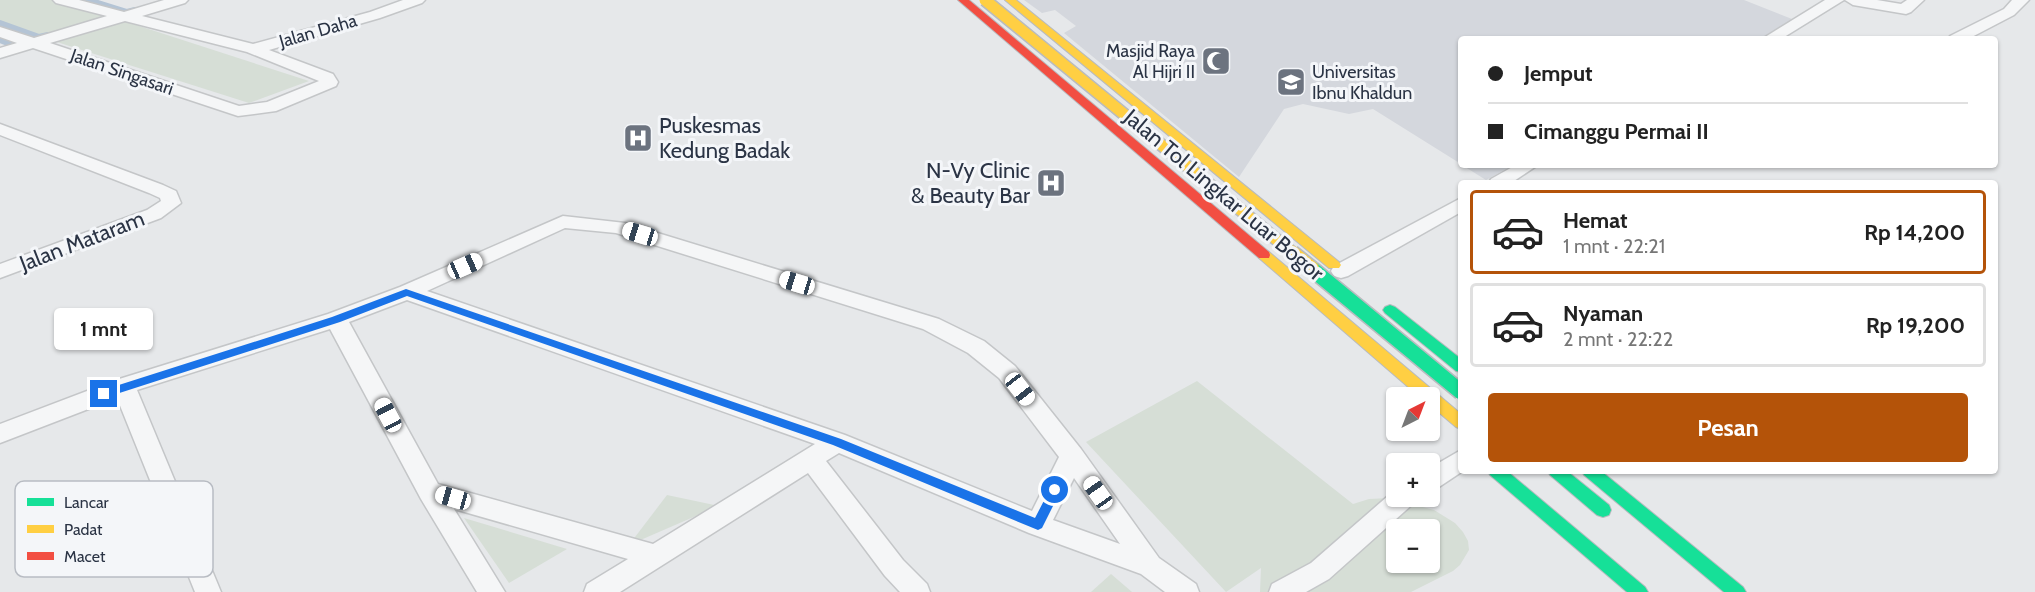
<!DOCTYPE html>
<html lang="id">
<meta charset="utf-8">
<style>
:root{--surface:#fff;--page:#f2f2f2;--text:#222;--muted:#767676;--line:#e0e0e0;--accent:#b45309}
body{margin:0;font-family:Cabin,sans-serif;background:var(--page);color:var(--text);height:100vh;display:flex;flex-direction:column;font-size:22px;white-space:nowrap}
*{box-sizing:border-box;margin:0}
p{font-size:20px;color:var(--muted)}
.icon{flex:none;width:33px;height:33px;fill:none;stroke:currentColor;stroke-width:2;stroke-linecap:round;stroke-linejoin:round}
.map{position:relative;flex:1;overflow:hidden}
.side{position:absolute;left:1458px;top:180px;width:540px;height:294px;display:flex;flex-direction:column;background:var(--surface);border-radius:6px;box-shadow:0 2px 4px #0004}
.side>*{flex:none}
.top-card{position:absolute;left:1458px;top:36px;width:540px;height:132px;border-radius:6px;box-shadow:0 2px 4px #0004;display:grid;align-content:center;height:132px;padding:0 30px;background:var(--surface)}
.needle{width:39px;rotate:42deg}
.tools{position:absolute;left:1386px;top:387px;display:grid;gap:12px}
.tools a{display:grid;place-items:center;width:54px;height:54px;border-radius:6px;background:var(--surface);box-shadow:0 2px 4px #0004;font-size:30px}
.end{position:absolute;width:27px;height:27px;margin:-14px;border:8px solid #1a73e8;background:#fff;box-shadow:0 0 0 3px #fff}
.from{border-radius:50%}
.bubble{position:absolute;height:42px;border-radius:6px;background:var(--surface);box-shadow:0 2px 4px #0004;font-size:20px;font-weight:800;line-height:42px;text-align:center}
.car{position:absolute;width:18px;height:36px;margin:-18px -9px;border-radius:8px;box-shadow:0 0 4px 2px #0007;background:linear-gradient(#fff 24%,#345 0 40%,#fff 0 76%,#345 0 86%,#fff 0)}
.top-card b{display:flex;align-items:center;gap:21px;height:57px;font-size:22px}
.top-card b+b{border-top:2px solid var(--line)}
.top-card i{width:15px;height:15px;background:var(--text)}
ul{padding:10px 0 0;list-style:none}
li{display:flex;align-items:center;gap:18px;height:84px;margin:0 12px 9px;padding:0 18px;border:3px solid var(--line);border-radius:6px}
li div{flex:1}
li b{display:block;font-size:22px}
li em{font-style:normal;font-weight:800}
li.active{border-color:var(--accent)}
li>.icon{width:54px;height:54px;stroke-width:1.5}
.action{display:flex;gap:12px;margin-top:auto;padding:12px 30px}
.action a{flex:1;height:69px;border-radius:6px;background:var(--accent);color:#fff;font-size:24px;font-weight:800;line-height:69px;text-align:center}
.map>svg:first-child{display:block}
.built{fill:#d4d7dd}
.green{fill:#d6ded6;fill-rule:evenodd}
.lines{fill:none;stroke-linecap:round;stroke-linejoin:round}
.stream{stroke:#b4c4d5;stroke-width:6}
.street-casing{stroke:#c4c6c8;stroke-width:3}
.fast-casing{stroke:#b8bbbf;stroke-width:2}
.slow-casing{stroke:#b8bbbf;stroke-width:2}
.jam-casing{stroke:#b8bbbf;stroke-width:2}
.street{fill:#f5f6f7;fill-rule:evenodd}
.fast{fill:#16e098;fill-rule:evenodd}
.slow{fill:#ffcf43;fill-rule:evenodd}
.jam{fill:#f24e42;fill-rule:evenodd}
.fast-bridge-casing{stroke:#b8bbbf;stroke-width:18;stroke-linecap:butt}
.slow-bridge-far1-casing{stroke:#b8bbbf;stroke-width:14;stroke-linecap:butt}
.slow-bridge-casing{stroke:#b8bbbf;stroke-width:18;stroke-linecap:butt}
.fast-bridge{stroke:#16e098;stroke-width:15}
.slow-bridge-far1{stroke:#ffcf43;stroke-width:11}
.slow-bridge{stroke:#ffcf43;stroke-width:15}
.route{fill:#1a73e8}
.labels{text-anchor:middle;dominant-baseline:central;stroke-width:6;stroke-linejoin:round;paint-order:stroke}
.far-street-label{font-size:18px;fill:#2b3445;stroke:#f4f6f9}
.far-poi-label{font-size:18px;fill:#2b3445;stroke:#f4f6f9;text-anchor:end}
.poi-label{font-size:22px;fill:#2b3445;stroke:#f4f6f9;text-anchor:start}
.street-label{font-size:22px;fill:#2b3445;stroke:#f4f6f9}
.key{fill:#f4f6f9;stroke:#b8bcc3;stroke-width:1.5}
.key-label{font-size:16px;fill:#2b3445}
</style>
<div class="map">
<svg width="2035" height="592" viewBox="0 0 2035 592">
<rect width="100%" height="100%" fill="#e6e8ea"/>
<g class="built">
<path d="M1024,0h720l48,19 -30,20h-13l-9,-3 -5,3h-274v125l-88,-55 -24,5 -46,-10 -19,5 -45,68 -175,-144 12,-7 -21,-16 -13,3z"/>
<path d="M1462,165h51l-27,15z"/>
</g>
<g class="green">
<path d="M0,0h59l250,81 -60,22 -249,-79z"/>
<path d="M1197,381l156,123 16,-5 20,-1 45,12 21,13 8,9 5,9 1,9 -9,15 -7,6 -42,21h-151l1,-24 -35,24 -140,-150zM1396,530h34v32h-34z"/>
<path d="M667,495l52,11 -90,39z"/>
<path d="M464,518l103,31 -58,34z"/>
<path d="M1111,574l21,18h-41z"/>
</g>
<g class="lines">
<g class="stream">
<path d="M88,0l39,12 8,-2"/>
<path d="M0,23l39,14 9,-2"/>
<path d="M0,40l13,5"/>
</g>
<g class="street-casing">
<g id="street">
<path d="M53,0h26l45,12 40,-12h24l-3,3 -43,13 111,28 117,-32 33,-12h22l-3,3 -42,15 -111,32 64,24 5,8 -2,4 -60,25 -38,5 -205,-68 -33,10v-10l17,-5 -17,-6v-10l34,11 73,-22 -51,-13zM125,21l122,31 72,29 -52,21 -28,4 -189,-63z"/>
<path d="M1825,0h19l-63,39h-19z"/>
<path d="M1845,0h32l24,4 6,-4h17l-13,12 -5,2 -53,-9z"/>
<path d="M2012,0h17l-15,15 -46,24h-20l2,-3 54,-27z"/>
<path d="M0,124l163,61 13,6 5,12 -20,15 -161,60v-14l147,-54 14,-9 -1,-3 -11,-5 -149,-58z"/>
<path d="M1516,165h22l-27,18h-22l2,-4z"/>
<path d="M1461,198v14l-113,64 -7,2 -7,-2 -3,-5 3,-5z"/>
<path d="M563,216l62,7 314,96 45,22 31,25 66,83 78,109 37,26 3,8h-34l-24,-18 -112,-41 -190,-80 -13,8 77,99 24,24 3,8h-30l-15,-16 -77,-103 -188,119h-36l3,-8 41,-25 -174,-50 51,83h-28l-56,-93 -91,-170 -193,61 84,202h-26l-78,-194 -117,45v-19l116,-44 212,-66 72,-27zM565,228l51,5 307,96 45,24 31,25 60,79 -27,54 -187,-76 -418,-144zM407,300l408,144 -162,100 -215,-60 -89,-162zM1074,478l46,66 -67,-24z"/>
<path d="M1461,450v21h2l-24,16 -9,3v-22z"/>
<path d="M1396,489v7h21l-3,7 -85,76 -23,13h-37l3,-8 39,-21z"/>
</g>
</g>
<g class="fast-casing">
<g id="fast">
<path d="M1390,305l5,2 66,52v13l-5,-1 -71,-58 -2,-3 2,-3z"/>
<path d="M1488,471h19l138,116 3,5h-21l-137,-117z"/>
<path d="M1548,471h19l42,34 2,5 -2,5 -6,2 -6,-2 -47,-40z"/>
<path d="M1582,471h19l142,116 3,5h-22l-140,-117z"/>
</g>
</g>
<g class="slow-casing">
<g id="slow">
<path d="M1005,0h11l323,262 2,3 -2,3h-10z"/>
<path d="M1264,251l5,1 192,162v15l-5,-2 -26,-22v-7h-9l-162,-140 -1,-3z"/>
</g>
</g>
<g class="jam-casing">
<path id="jam" d="M958,0h11l300,252 1,3 -1,3h-10z"/>
</g>
<use href="#street" class="street"/>
<use href="#fast" class="fast"/>
<use href="#slow" class="slow"/>
<use href="#jam" class="jam"/>
<g class="fast-bridge-casing">
<path id="fast-bridge" d="M1312,269l149,123"/>
</g>
<g class="slow-bridge-far1-casing">
<path id="slow-bridge-far1" d="M985,0l309,254"/>
</g>
<g class="slow-bridge-casing">
<path id="slow-bridge" d="M1292,253l20,16"/>
</g>
<use href="#fast-bridge" class="fast-bridge"/>
<use href="#slow-bridge-far1" class="slow-bridge-far1"/>
<use href="#slow-bridge" class="slow-bridge"/>
</g>
<path class="route" d="M406,289l435,150 194,79 16,-31h8l2,3 -19,38 -4,2 -205,-85 -426,-149 -67,26 -233,75 -3,1 -6,-4 2,-3 232,-74z"/>
<defs>
<g id="mosque-square" transform="scale(1.5)"><rect x="-9" y="-9" width="18" height="18" rx="4" fill="#6c737f" stroke="#f4f6f9"/><path d="M3.5-4.9A6 6 0 1 0 3.5 4.9A5 5 0 1 1 3.5-4.9Z" fill="#fff"/></g>
<g id="university-square" transform="scale(1.5)"><rect x="-9" y="-9" width="18" height="18" rx="4" fill="#6c737f" stroke="#f4f6f9"/><path d="M0-5L7-2L0 1L-7-2ZM-4 1L0 2.5L4 1V4Q0 6-4 4Z" fill="#fff"/></g>
<g id="hospital-square" transform="scale(1.5)"><rect x="-9" y="-9" width="18" height="18" rx="4" fill="#6c737f" stroke="#f4f6f9"/><path d="M-5-5h3v3.5h4V-5h3V5h-3V1.5h-4V5h-3Z" fill="#fff"/></g>
</defs>
<g fill-rule="evenodd">
<use href="#mosque-square" x="1216" y="61"/>
<use href="#university-square" x="1291" y="82"/>
<use href="#hospital-square" x="638" y="138"/>
<use href="#hospital-square" x="1051" y="183"/>
</g>
<g class="labels">
<g class="far-street-label">
<text transform="translate(318 31) rotate(-16)">Jalan Daha</text>
<text transform="translate(122 72) rotate(19)">Jalan Singasari</text>
</g>
<g class="far-poi-label">
<text x="1195" y="51">Masjid Raya<tspan x="1195" dy="21">Al Hijri II</tspan></text>
<text x="1312" y="72" text-anchor="start">Universitas<tspan x="1312" dy="21">Ibnu Khaldun</tspan></text>
</g>
<g class="poi-label">
<text x="659" y="125">Puskesmas<tspan x="659" dy="25">Kedung Badak</tspan></text>
<text x="1030" y="170" text-anchor="end">N-Vy Clinic<tspan x="1030" dy="25">&amp; Beauty Bar</tspan></text>
</g>
<g class="street-label">
<text transform="translate(1224 195) rotate(40)">Jalan Tol Lingkar Luar Bogor</text>
<text transform="translate(82 241) rotate(-21)">Jalan Mataram</text>
</g>
</g>
<rect x="15" y="481" width="198" height="96" rx="9" class="key"/>
<rect x="27" y="498" width="27" height="8" fill="#16e098"/>
<rect x="27" y="525" width="27" height="8" fill="#ffcf43"/>
<rect x="27" y="552" width="27" height="8" fill="#f24e42"/>
<g class="key-label">
<text x="64" y="508">Lancar</text>
<text x="64" y="535">Padat</text>
<text x="64" y="562">Macet</text>
</g>
</svg>
<div class="tools">
<a><svg class="needle" viewBox="-14 -14 28 28"><path d="M0-13l5 13h-10z" fill="#e53935"/><path d="M0 13l5-13h-10z" fill="#767676"/></svg></a>
<a>+</a>
<a>−</a>
</div>
<i class="end from" style="left:1055px;top:490px"></i>
<i class="end" style="left:104px;top:394px"></i>
<div class="bubble" style="left:54px;top:308px;width:99px">1 mnt</div>
<i class="car" style="left:640px;top:234px;rotate:287deg"></i>
<i class="car" style="left:465px;top:266px;rotate:66deg"></i>
<i class="car" style="left:797px;top:283px;rotate:287deg"></i>
<i class="car" style="left:1020px;top:389px;rotate:142deg"></i>
<i class="car" style="left:388px;top:415px;rotate:332deg"></i>
<i class="car" style="left:1098px;top:493px;rotate:325deg"></i>
<i class="car" style="left:453px;top:498px;rotate:286deg"></i>
<div class="top-card">
<b><i class="from"></i>Jemput</b>
<b><i></i>Cimanggu Permai II</b>
</div>
<section class="side">
<ul>
<li class="active"><svg class="icon" aria-label="car" viewBox="0 0 24 24"><path d="M5 17H2v-5l4-1 3-4h7l3 4 3 1v5h-3M9 17h6M6 11h13"/><circle cx="7" cy="17" r="2"/><circle cx="17" cy="17" r="2"/></svg><div><b>Hemat</b><p>1 mnt · 22:21</p></div><em>Rp 14,200</em></li>
<li><svg class="icon" aria-label="car" viewBox="0 0 24 24"><path d="M5 17H2v-5l4-1 3-4h7l3 4 3 1v5h-3M9 17h6M6 11h13"/><circle cx="7" cy="17" r="2"/><circle cx="17" cy="17" r="2"/></svg><div><b>Nyaman</b><p>2 mnt · 22:22</p></div><em>Rp 19,200</em></li>
</ul>
<div class="action"><a>Pesan</a></div>
</section>
</div>
